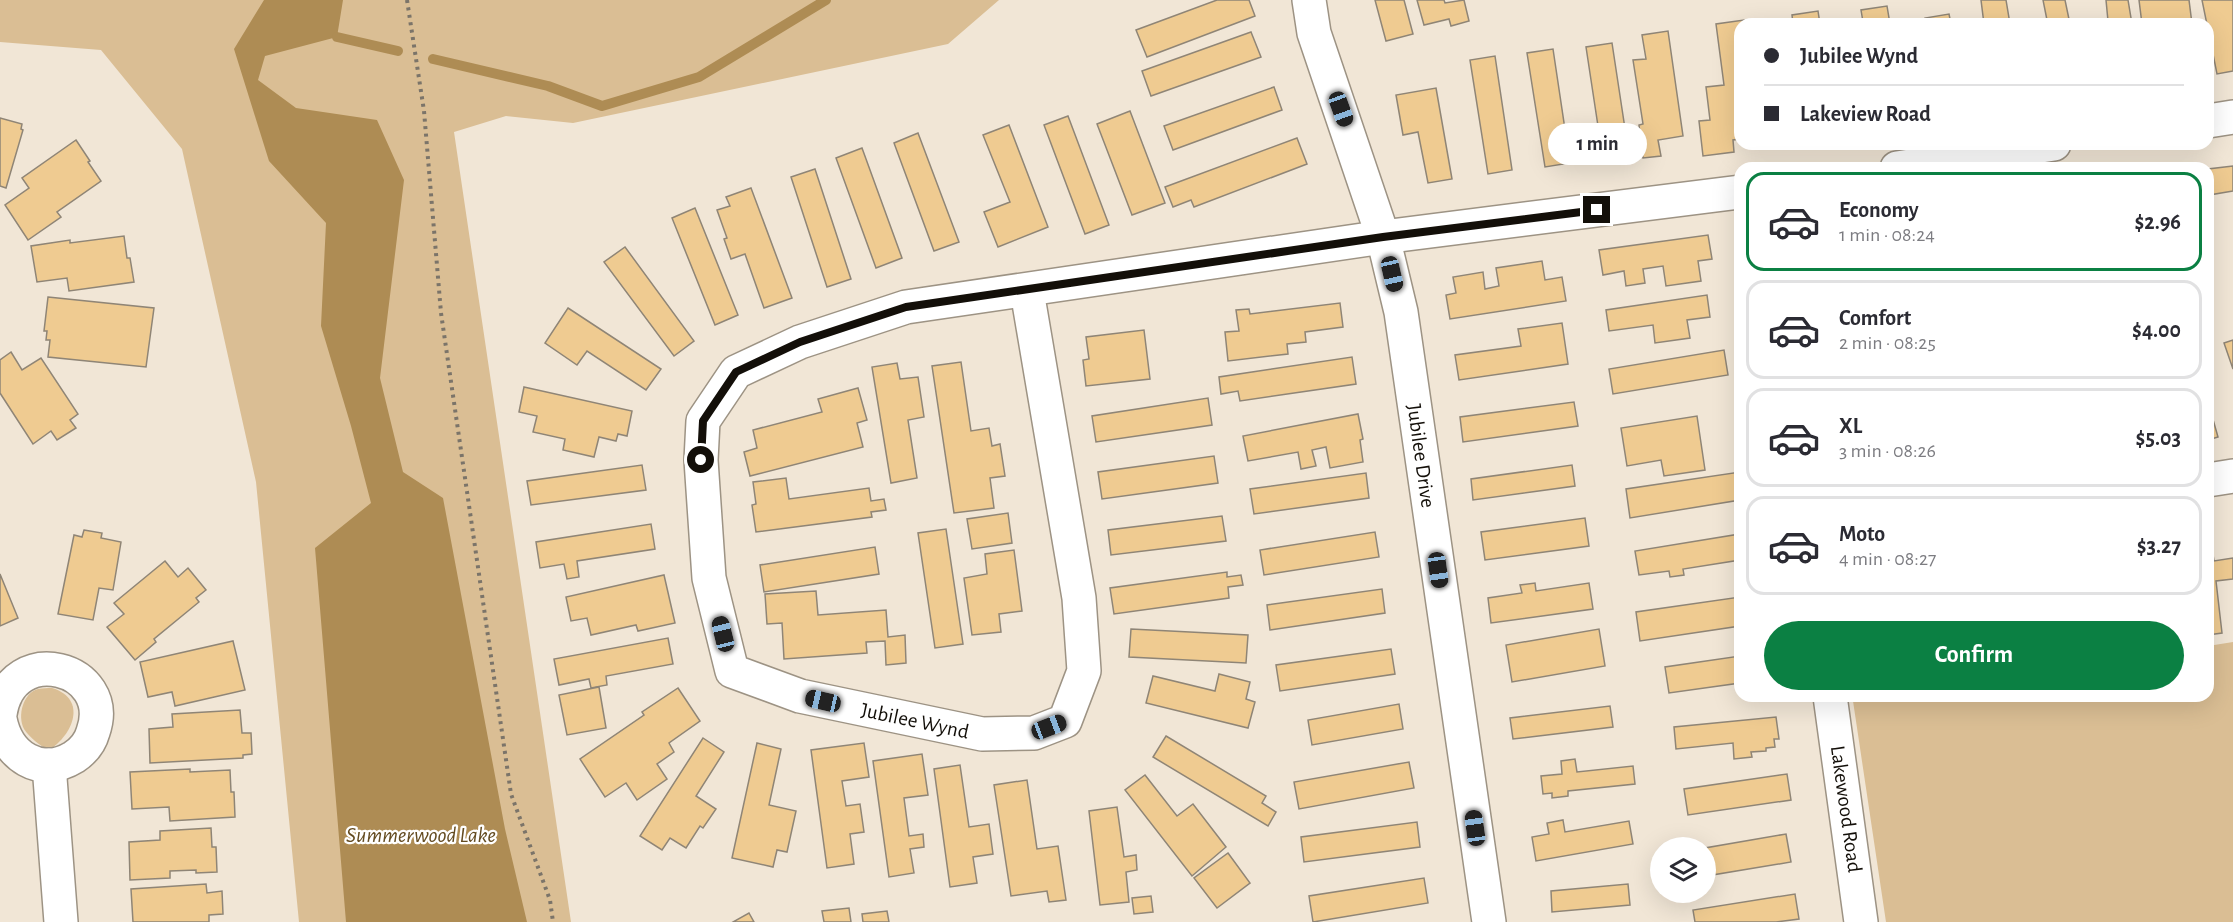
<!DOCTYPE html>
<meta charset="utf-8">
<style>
:root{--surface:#fff;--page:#f7f7f7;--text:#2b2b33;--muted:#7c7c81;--line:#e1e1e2;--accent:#0b8043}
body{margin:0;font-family:"Alegreya Sans",sans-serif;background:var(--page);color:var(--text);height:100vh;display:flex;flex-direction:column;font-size:22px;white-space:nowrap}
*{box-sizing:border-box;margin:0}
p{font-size:20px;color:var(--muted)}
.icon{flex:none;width:33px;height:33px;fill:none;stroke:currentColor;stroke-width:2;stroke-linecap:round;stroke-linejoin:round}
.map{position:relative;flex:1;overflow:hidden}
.drawer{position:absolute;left:1734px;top:162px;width:480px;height:540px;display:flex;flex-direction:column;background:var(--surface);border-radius:18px;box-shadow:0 6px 24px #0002}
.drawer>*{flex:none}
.hud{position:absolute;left:1734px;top:18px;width:480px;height:132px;border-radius:18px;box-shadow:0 6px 24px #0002;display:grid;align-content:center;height:132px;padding:0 30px;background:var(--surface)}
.buttons{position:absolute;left:1650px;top:837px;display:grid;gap:12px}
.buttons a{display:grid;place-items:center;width:66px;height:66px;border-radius:50%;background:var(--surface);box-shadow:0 6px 24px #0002;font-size:30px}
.end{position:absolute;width:27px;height:27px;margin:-14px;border:8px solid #130f09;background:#fff;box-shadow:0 0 0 3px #fff}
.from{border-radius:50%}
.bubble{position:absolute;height:42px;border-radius:21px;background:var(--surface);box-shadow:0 6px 24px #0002;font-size:20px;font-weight:700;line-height:42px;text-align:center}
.car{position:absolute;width:18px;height:36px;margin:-18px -9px;border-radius:8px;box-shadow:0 0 4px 2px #0007;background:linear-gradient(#222 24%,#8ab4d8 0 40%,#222 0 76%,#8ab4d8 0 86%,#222 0)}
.hud b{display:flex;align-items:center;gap:21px;height:57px;font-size:22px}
.hud b+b{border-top:2px solid var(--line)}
.hud i{width:15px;height:15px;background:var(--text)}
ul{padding:10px 0 0;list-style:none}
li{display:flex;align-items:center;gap:18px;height:99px;margin:0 12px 9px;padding:0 18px;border:3px solid var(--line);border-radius:18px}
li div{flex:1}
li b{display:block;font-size:22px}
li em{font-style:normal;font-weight:700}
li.on{border-color:var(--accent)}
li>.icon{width:54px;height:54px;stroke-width:1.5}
.button{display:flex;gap:12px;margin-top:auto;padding:12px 30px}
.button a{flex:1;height:69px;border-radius:36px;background:var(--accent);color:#fff;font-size:24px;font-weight:700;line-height:69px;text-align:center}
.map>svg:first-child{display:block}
.green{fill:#dabe94}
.water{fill:#ae8c54}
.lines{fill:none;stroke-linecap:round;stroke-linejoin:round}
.stream{stroke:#ae8c54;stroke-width:10}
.building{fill:#efcb91;stroke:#8f8576;stroke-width:1.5}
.street-casing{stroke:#9d9384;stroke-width:36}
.path{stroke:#7b7469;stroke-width:4;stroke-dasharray:3 4.5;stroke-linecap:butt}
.street{stroke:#fff;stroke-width:33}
.route{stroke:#130f09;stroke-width:8}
.labels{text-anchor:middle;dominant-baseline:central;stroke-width:4.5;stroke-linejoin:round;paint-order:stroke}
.street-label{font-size:21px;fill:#130f09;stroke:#fff}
.water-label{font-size:22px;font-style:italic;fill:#644b20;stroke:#fff}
</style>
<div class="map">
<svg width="2233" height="922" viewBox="0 0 2233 922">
<rect width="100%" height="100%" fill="#f1e6d6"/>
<g class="green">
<path d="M0,0h999l-51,44 -375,79 -67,-7 -52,16 117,790h-272l-43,-440 -74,-333 -81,-99 -101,-8z"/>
<path d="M2233,642v280h-347l-33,-221 31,-5h324v-50z"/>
<path d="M52,688c36,11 21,47 -3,62 -9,-4 -20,-13 -25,-21 -7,-13 -1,-36 14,-40 4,-1 10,-1 14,-1z"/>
</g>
<path class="water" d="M264,0h79l-6,37 -72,19 -7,24 38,28 81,12 27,60 -24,198 23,94 40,26 62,331 22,93h-181l-31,-374 56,-45 -20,-77 -30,-100 5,-103 -57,-62 -35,-112z"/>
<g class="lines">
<g class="stream">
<path d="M337,37l61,14"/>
<path d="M433,59l115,27 54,20 97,-29 127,-77"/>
</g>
</g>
<g class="building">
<path d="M1217,0h32l6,16 -108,41 -11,-27z"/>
<path d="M1375,0h29l9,34 -27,7z"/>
<path d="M1417,0h27l1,3 19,-3 5,21 -18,5 -2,-7 -25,6z"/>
<path d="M1981,0h25l4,24h-26z"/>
<path d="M2043,0h22l5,24h-40l17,-4z"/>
<path d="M2106,0h22l4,24h-33v-2l9,-1z"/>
<path d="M2139,0h50l3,24h-50z"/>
<path d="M2202,0h31v71l-16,3z"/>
<path d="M1887,6l3,18h-42l15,-2 -2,-12z"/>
<path d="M1818,11l2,13h-27l-1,-9z"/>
<path d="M1949,14l2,10h-25l-1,-6z"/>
<path d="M1744,20v4h-4v115l-7,1 1,12 -31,4 -4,-35 11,-1 -4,-33 18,-2 -8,-61z"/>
<path d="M1668,31l15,105 -25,4 3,16 -18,2 -4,-33 4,-1 -10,-64 13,-1 -4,-24z"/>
<path d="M1251,32l10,25 -110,39 -9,-25z"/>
<path d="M1612,43l17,112 -26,4 -17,-112z"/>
<path d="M1553,49l17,114 -25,4 -18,-114z"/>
<path d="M1495,56l17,114 -24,4 -18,-114z"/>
<path d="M1274,87l8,23 -109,40 -9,-24z"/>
<path d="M1436,88l16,91 -24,4 -10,-51 -15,3 -7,-40z"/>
<path d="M1130,111l35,92 -33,12 -35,-91z"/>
<path d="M1068,116l41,109 -24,9 -41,-109z"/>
<path d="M0,118l22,6 -1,5 2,1 -17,58 -6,-2z"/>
<path d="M1009,125l39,102 -50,20 -14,-35 26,-10 -27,-67z"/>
<path d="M918,133l41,109 -25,9 -40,-108z"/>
<path d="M1297,138l10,26 -113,43 -3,-7 -18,7 -8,-20z"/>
<path d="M76,140l14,21 -2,1 13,19 -44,31 4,5 -33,23 -23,-35 24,-17 -7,-10z"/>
<path d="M862,148l40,110 -26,10 -40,-110z"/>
<path d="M2233,166v25l-24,4 -1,-26z"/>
<path d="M815,169l36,110 -24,8 -36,-110z"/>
<path d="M751,188l41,110 -28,10 -19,-54 -14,5 -7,-20 3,-1 -10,-28 13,-4 -4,-9z"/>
<path d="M695,208l43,107 -23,10 -43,-107z"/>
<path d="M1708,235l4,24 -14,2 3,20 -35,5 -3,-20 -20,3 2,14 -19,3 -2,-15 -21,4 -4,-25z"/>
<path d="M124,236l3,22h3l4,24 -65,9 -2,-13 -30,4 -6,-36 39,-6v3z"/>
<path d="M625,247l69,94 -20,15 -70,-94z"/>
<path d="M1542,261l3,19 17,-3 4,24 -116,18 -4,-24 10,-2 -3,-16 30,-5 2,17 14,-3 -3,-18z"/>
<path d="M1707,295l3,22 -23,3 3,18 -35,5 -2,-18 -44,6 -3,-21z"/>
<path d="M48,297l106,11 -8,59 -98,-10 2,-17h-4l1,-9h-3z"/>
<path d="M1340,303l3,24 -38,5 1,10 -19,2 1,10 -60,7 -3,-29 14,-1 -3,-21 13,-1 1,5z"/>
<path d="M568,308l93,61 -15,21 -59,-39 -10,14 -32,-22z"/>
<path d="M1562,323l6,41 -109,16 -4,-25 66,-9 -3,-17z"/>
<path d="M1144,330l6,49 -64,7 -3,-26 6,-1 -3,-22z"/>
<path d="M2233,340v29l-9,-26z"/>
<path d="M1724,350l4,25 -115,19 -4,-25z"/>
<path d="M11,352l11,18 19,-12 37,56 -8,6 6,8 -19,12 -6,-9 -18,13 -33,-51v-33z"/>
<path d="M1352,357l4,27 -116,17 -2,-10 -17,3 -2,-17z"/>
<path d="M961,362l10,69 18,-3 3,18 8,-2 5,32 -15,2 4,30 -40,5 -22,-147z"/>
<path d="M897,363l3,16 18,-2 6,40 -16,3 9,58 -26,5 -19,-116z"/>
<path d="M524,387l108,24 -5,25 -9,-2 -2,7 -17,-4 -5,20 -31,-7 2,-11 -32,-7 4,-16 -18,-4z"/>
<path d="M858,388l9,32 -10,3 6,24 -113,29 -6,-24 13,-4 -4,-18 69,-18 -4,-13z"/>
<path d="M1208,398l4,27 -116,17 -4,-26z"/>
<path d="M1574,402l4,24 -115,16 -3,-25z"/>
<path d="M2208,402l10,35 -10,3z"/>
<path d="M1358,414l5,25 -3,1 3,22 -33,6 -4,-21 -14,3 4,16 -15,3 -3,-17 -50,9 -5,-25z"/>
<path d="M1697,416l8,54 -41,6 -3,-16 -34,6 -6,-38z"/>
<path d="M1214,456l4,27 -116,16 -4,-27z"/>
<path d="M642,465l4,25 -115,15 -4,-24z"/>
<path d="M1572,465l3,21 -102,14 -2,-21z"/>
<path d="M1740,472v28l-110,18 -4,-29z"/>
<path d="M1366,473l3,25 -115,16 -4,-25z"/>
<path d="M786,478l3,21 80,-11 2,13 13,-2 2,11 -15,2 1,5 -116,15 -4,-27 4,-1 -3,-22z"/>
<path d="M1008,513l4,30 -40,6 -5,-30z"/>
<path d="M1222,516l4,25 -115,14 -3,-25z"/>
<path d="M1585,518l4,28 -104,14 -4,-28z"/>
<path d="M651,524l4,25 -78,12 2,16 -12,2 -3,-15 -24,4 -4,-26z"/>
<path d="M946,529l17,115 -28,4 -17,-115z"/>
<path d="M84,530l18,3 -1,5 20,4 -8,48 -14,-2 -6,32 -35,-6 16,-79 8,2z"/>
<path d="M1375,532l4,25 -115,18 -4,-25z"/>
<path d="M1740,534v26l-57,9 1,6 -14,2 -1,-6 -30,4 -4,-24z"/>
<path d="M2210,534l4,27 19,-3v21l-17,2 6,52 -14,2v-100z"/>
<path d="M875,547l4,27 -115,18 -4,-27z"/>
<path d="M1014,550l8,61 -23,3 2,18 -29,3 -8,-57 23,-4 -2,-20z"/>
<path d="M165,561l13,16 10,-9 18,22 -10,8 3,4 -45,37 2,3 -21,18 -28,-33 17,-13 -10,-11z"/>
<path d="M1227,572v5l14,-2 2,10 -15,2 1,11 -115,16 -4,-26z"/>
<path d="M0,574l18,44 -18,8z"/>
<path d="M664,575l11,48 -37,8 -2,-6 -45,10 -4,-17 -16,3 -5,-24z"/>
<path d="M1535,583l1,8 53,-8 4,26 -102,14 -3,-25 34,-5 -2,-8z"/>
<path d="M1382,589l3,24 -115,17 -3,-25z"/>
<path d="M816,591l2,24 68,-5 2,27 17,-2 1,28 -20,2 -1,-24 -19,1 1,11 -83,6 -2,-36 -15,1 -2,-30z"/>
<path d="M1740,597v29l-100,15 -4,-29z"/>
<path d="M1131,629l117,6 -2,28 -117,-6z"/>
<path d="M1599,629l6,37 -93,16 -6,-37z"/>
<path d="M668,638l5,26 -67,12 1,9 -16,3 -2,-9 -30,6 -5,-26z"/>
<path d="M233,641l12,49 -70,16 -3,-14 -24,5 -8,-35z"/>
<path d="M1391,649l4,25 -115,17 -4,-26z"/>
<path d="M1740,656v27l-71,10 -4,-26z"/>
<path d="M1219,674l31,8 -4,17 9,3 -7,26 -102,-25 7,-27 62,15z"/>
<path d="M599,687l7,41 -39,7 -8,-40z"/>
<path d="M678,688l22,33 -31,22 5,9 -17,12 10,15 -30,21 -11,-17 -21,14 -25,-38 64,-44 -2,-3z"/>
<path d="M1399,704l4,25 -91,16 -4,-25z"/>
<path d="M1610,706l3,21 -100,12 -3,-21z"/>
<path d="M240,710l2,23h9l1,21 -9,1v3l-93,5 -1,-34 24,-2 -1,-13z"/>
<path d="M1776,717l3,22h-5l1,8 -9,1v3l-15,1 1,5 -18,2 -1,-16 -57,6 -2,-22z"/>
<path d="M1166,736l100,60 -4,7 14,9 -8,14 -115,-69z"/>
<path d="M703,738l21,14 -28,44 20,13 -13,19 -3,-2 -14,22 -16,-10 -8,12 -22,-14z"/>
<path d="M757,743l24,6 -12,56 27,6 -9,41 -10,-2 -4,17 -41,-9z"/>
<path d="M864,743l5,34 -27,4 4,25 14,-2 4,28 -14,2 4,30 -27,4 -16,-118z"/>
<path d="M922,754l6,41 -24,3 5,38 14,-2 1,13 -14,2 4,24 -25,4 -16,-116z"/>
<path d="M1575,759l2,13 56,-6 2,18 -67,7v5l-16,2v-5l-9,1 -2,-18 21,-2 -1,-13z"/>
<path d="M1409,762l5,26 -115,21 -5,-27z"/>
<path d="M960,765l9,62 20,-3 4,30 -20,3 4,26 -27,4 -16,-118z"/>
<path d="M190,769v3l40,-2 1,22h3l1,25 -65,4 -1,-14 -37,2 -2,-37z"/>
<path d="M1787,774l4,26 -103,15 -4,-26z"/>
<path d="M1145,775l32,41 16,-12 33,43 -34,29 -67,-86z"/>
<path d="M1027,780l10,69 21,-3 8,54 -17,2 -2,-11 -36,5 -17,-111z"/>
<path d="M1117,807l7,50 12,-2 1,15 -11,2 3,30 -29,3 -11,-94z"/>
<path d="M1563,820l2,12 64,-11 4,23 -97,17 -4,-24 17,-3 -2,-11z"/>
<path d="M1417,822l3,25 -116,15 -3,-25z"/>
<path d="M211,828l1,19h4l1,25 -21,1v-3l-26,1v7l-40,2 -1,-38 31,-2v-9z"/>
<path d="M1786,834l5,28 -85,14 -1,-28z"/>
<path d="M1228,853l22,30 -33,25 -23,-30z"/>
<path d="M1424,878l4,25 -115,19 -4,-26z"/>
<path d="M206,884l1,9 15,-2 1,23 -14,1v7h-76l-2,-33z"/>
<path d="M1628,884l2,21 -78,7 -1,-21z"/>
<path d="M1795,894l4,25 -23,3h-81l-2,-12z"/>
<path d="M1151,896l2,16 -19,2 -2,-16z"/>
<path d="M849,908l2,14h-27l-2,-11z"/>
<path d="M887,911l2,11h-26l-1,-8z"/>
<path d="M749,913l5,9h-21z"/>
</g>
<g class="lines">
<g class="street-casing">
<g id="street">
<path d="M1309,0l5,33 69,204 18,75 88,610"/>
<path d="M2208,121l25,-4"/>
<path d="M1897,168l157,-24"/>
<path d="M1027,291l52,307 5,73 -19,50 -31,12 -52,1 -182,-38 -68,-25 -23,-93 -8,-118 2,-39 33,-49 64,-30 106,-35 477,-70 357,-45"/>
<path d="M2208,480l25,-4"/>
<path d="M1830,696l31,226"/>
<path d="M0,714c11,-75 116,-47 93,18 -3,11 -10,19 -19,25 -34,21 -67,-1 -74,-38"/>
<path d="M49,765l12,157"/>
</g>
</g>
<path class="path" d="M407,0l17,111 17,202 70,481 39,106 3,22"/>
<use href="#street" class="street"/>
</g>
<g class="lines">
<path class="route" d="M701,460l2,-39 33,-49 64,-30 106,-35 477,-70 214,-27"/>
</g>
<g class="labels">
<g class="street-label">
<text transform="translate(1421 456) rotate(82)">Jubilee Drive</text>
<text transform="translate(915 721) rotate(12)">Jubilee Wynd</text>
<text transform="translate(1846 809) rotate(82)">Lakewood Road</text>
</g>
<g class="water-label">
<text x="421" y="835">Summerwood Lake</text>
</g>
</g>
</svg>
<div class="buttons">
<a><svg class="icon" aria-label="layers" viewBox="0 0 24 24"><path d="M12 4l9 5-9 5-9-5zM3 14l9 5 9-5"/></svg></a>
</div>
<i class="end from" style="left:701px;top:460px"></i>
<i class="end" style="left:1597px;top:210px"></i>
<div class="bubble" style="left:1548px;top:123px;width:99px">1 min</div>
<i class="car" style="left:1341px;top:109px;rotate:160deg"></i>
<i class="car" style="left:1392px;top:274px;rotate:167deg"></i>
<i class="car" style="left:1438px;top:570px;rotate:172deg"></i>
<i class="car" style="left:723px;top:634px;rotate:346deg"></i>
<i class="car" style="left:823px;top:701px;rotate:283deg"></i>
<i class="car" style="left:1049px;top:727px;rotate:69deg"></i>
<i class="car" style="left:1475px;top:828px;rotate:352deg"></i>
<div class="hud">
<b><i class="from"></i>Jubilee Wynd</b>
<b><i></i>Lakeview Road</b>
</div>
<section class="drawer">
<ul>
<li class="on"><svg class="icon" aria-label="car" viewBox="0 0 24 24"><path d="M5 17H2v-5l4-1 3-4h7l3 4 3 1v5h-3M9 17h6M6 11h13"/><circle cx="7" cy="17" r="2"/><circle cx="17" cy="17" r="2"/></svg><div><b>Economy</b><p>1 min · 08:24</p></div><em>$2.96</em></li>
<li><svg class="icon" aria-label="car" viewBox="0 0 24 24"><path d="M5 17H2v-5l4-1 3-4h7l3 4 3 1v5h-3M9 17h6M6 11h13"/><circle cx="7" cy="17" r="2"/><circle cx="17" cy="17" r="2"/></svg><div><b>Comfort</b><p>2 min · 08:25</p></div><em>$4.00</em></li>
<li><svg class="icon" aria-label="car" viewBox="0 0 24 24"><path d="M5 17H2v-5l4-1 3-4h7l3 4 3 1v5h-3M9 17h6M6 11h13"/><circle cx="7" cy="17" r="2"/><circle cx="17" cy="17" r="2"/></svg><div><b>XL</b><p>3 min · 08:26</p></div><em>$5.03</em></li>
<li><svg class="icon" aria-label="car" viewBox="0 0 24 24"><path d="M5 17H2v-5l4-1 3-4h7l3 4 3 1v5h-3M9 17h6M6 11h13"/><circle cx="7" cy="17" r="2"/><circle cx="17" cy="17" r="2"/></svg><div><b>Moto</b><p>4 min · 08:27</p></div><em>$3.27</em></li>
</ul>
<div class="button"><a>Confirm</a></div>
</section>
</div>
